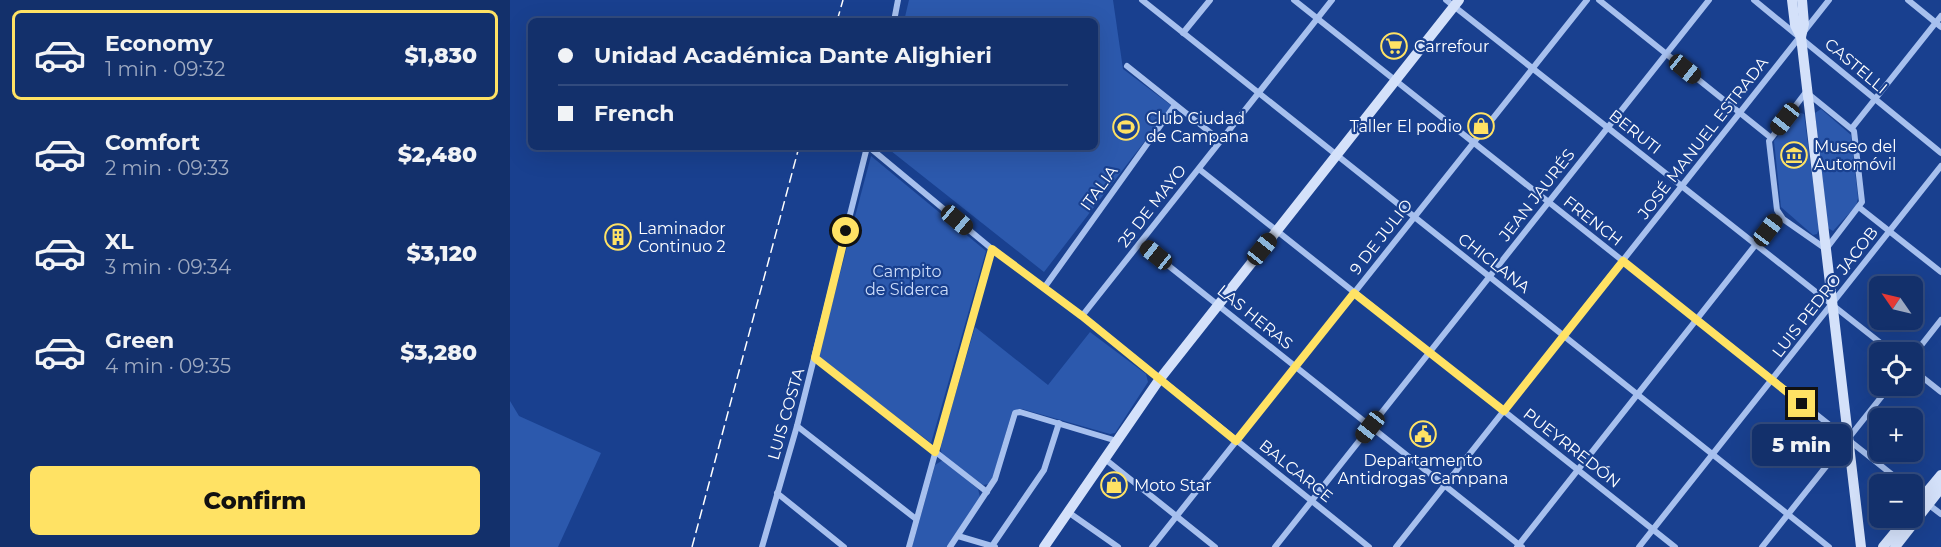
<!DOCTYPE html>
<meta charset="utf-8">
<style>
:root{--surface:#13306b;--page:#1c3871;--text:#f1f3f6;--muted:#9da9c1;--line:#324b7e;--accent:#ffe264}
body{margin:0;font-family:Montserrat,sans-serif;background:var(--page);color:var(--text);height:100vh;display:flex;flex-direction:column;font-size:22px;white-space:nowrap}
*{box-sizing:border-box;margin:0}
p{font-size:20px;color:var(--muted)}
.icon{flex:none;width:33px;height:33px;fill:none;stroke:currentColor;stroke-width:2;stroke-linecap:round;stroke-linejoin:round}
.map{position:relative;flex:1;overflow:hidden}
.drawer{display:flex;flex-direction:column;background:var(--surface);width:510px}
.drawer>*{flex:none}
.top-card{position:absolute;left:18px;top:18px;width:570px;height:132px;border-radius:9px;box-shadow:0 6px 24px #0002,0 0 0 2px var(--line);display:grid;align-content:center;height:132px;padding:0 30px;background:var(--surface)}
.needle{width:39px;rotate:304deg}
.fabs{position:absolute;left:1359px;top:276px;display:grid;gap:12px}
.fabs a{display:grid;place-items:center;width:54px;height:54px;border-radius:9px;background:var(--surface);box-shadow:0 6px 24px #0002,0 0 0 2px var(--line);font-size:30px}
.end{position:absolute;width:27px;height:27px;margin:-14px;border:8px solid #ffe264;background:#111;box-shadow:0 0 0 3px #111}
.from{border-radius:50%}
.bubble{position:absolute;height:42px;border-radius:9px;background:var(--surface);box-shadow:0 6px 24px #0002,0 0 0 2px var(--line);font-size:20px;font-weight:800;line-height:42px;text-align:center}
.car{position:absolute;width:18px;height:36px;margin:-18px -9px;border-radius:8px;box-shadow:0 0 4px 2px #0007;background:linear-gradient(#222 24%,#8ab4d8 0 40%,#222 0 76%,#8ab4d8 0 86%,#222 0)}
.top-card b{display:flex;align-items:center;gap:21px;height:57px;font-size:22px}
.top-card b+b{border-top:2px solid var(--line)}
.top-card i{width:15px;height:15px;background:var(--text)}
ul{padding:10px 0 0;list-style:none}
li{display:flex;align-items:center;gap:18px;height:90px;margin:0 12px 9px;padding:0 18px;border:3px solid transparent;border-radius:9px}
li div{flex:1}
li b{display:block;font-size:22px}
li em{font-style:normal;font-weight:800}
li.on{border-color:var(--accent)}
li>.icon{width:54px;height:54px;stroke-width:1.5}
.action{display:flex;gap:12px;margin-top:auto;padding:12px 30px}
.action a{flex:1;height:69px;border-radius:9px;background:var(--accent);color:#111;font-size:24px;font-weight:800;line-height:69px;text-align:center}
main{display:flex;flex:1;min-height:0}
.map>svg:first-child{display:block}
.green{fill:#2c59ad}
.lines{fill:none;stroke-linecap:round;stroke-linejoin:round}
.minor{stroke:#a7c0ee;stroke-width:6}
.secondary{stroke:#d4e1fa;stroke-width:10}
.rail{stroke:#fff;stroke-width:1.5;stroke-dasharray:10 4.5;stroke-linecap:butt}
.route{stroke:#ffe264;stroke-width:8}
.labels{text-anchor:middle;dominant-baseline:central;stroke-width:4.5;stroke-linejoin:round;paint-order:stroke}
.poi-label{font-size:16px;fill:#fff;stroke:#19408f;text-anchor:start}
.street-label{font-size:16px;fill:#fff;stroke:#19408f}
.park-label{font-size:16px;fill:#cdddfa;stroke:#19408f}
</style>
<main>
<section class="drawer">
<ul>
<li class="on"><svg class="icon" aria-label="car" viewBox="0 0 24 24"><path d="M5 17H2v-5l4-1 3-4h7l3 4 3 1v5h-3M9 17h6M6 11h13"/><circle cx="7" cy="17" r="2"/><circle cx="17" cy="17" r="2"/></svg><div><b>Economy</b><p>1 min · 09:32</p></div><em>$1,830</em></li>
<li><svg class="icon" aria-label="car" viewBox="0 0 24 24"><path d="M5 17H2v-5l4-1 3-4h7l3 4 3 1v5h-3M9 17h6M6 11h13"/><circle cx="7" cy="17" r="2"/><circle cx="17" cy="17" r="2"/></svg><div><b>Comfort</b><p>2 min · 09:33</p></div><em>$2,480</em></li>
<li><svg class="icon" aria-label="car" viewBox="0 0 24 24"><path d="M5 17H2v-5l4-1 3-4h7l3 4 3 1v5h-3M9 17h6M6 11h13"/><circle cx="7" cy="17" r="2"/><circle cx="17" cy="17" r="2"/></svg><div><b>XL</b><p>3 min · 09:34</p></div><em>$3,120</em></li>
<li><svg class="icon" aria-label="car" viewBox="0 0 24 24"><path d="M5 17H2v-5l4-1 3-4h7l3 4 3 1v5h-3M9 17h6M6 11h13"/><circle cx="7" cy="17" r="2"/><circle cx="17" cy="17" r="2"/></svg><div><b>Green</b><p>4 min · 09:35</p></div><em>$3,280</em></li>
</ul>
<div class="action"><a>Confirm</a></div>
</section>
<div class="map">
<svg width="1431" height="547" viewBox="0 0 1431 547">
<rect width="100%" height="100%" fill="#19408f"/>
<g class="green">
<path d="M399,0h204l10,69 49,37 -128,166 -158,-125h209v-126h-191z"/>
<path d="M1311,109l30,26 7,63 -2,8 -23,25 -5,-3 -13,-115z"/>
<path d="M1288,112l6,2 15,115 -2,5 -4,1 -32,-28 -7,-66z"/>
<path d="M361,156l115,95 -55,192 -113,-86z"/>
<path d="M465,327l73,58 42,-53 56,42 2,8 -33,51 -5,1 -88,-25 -10,3 -19,65 -4,7 -6,1 -41,-30 -2,-9z"/>
<path d="M0,401l9,15 82,37 -43,94h-48z"/>
<path d="M433,460l35,29 2,8 -33,50h-35l23,-82z"/>
</g>
<g class="lines">
<g class="minor">
<path d="M632,0l687,547"/>
<path d="M784,0l610,484"/>
<path d="M936,0l446,352"/>
<path d="M1089,0l171,137"/>
<path d="M1244,0l187,153"/>
<path d="M1398,0l33,27"/>
<path d="M384,21l4,-21"/>
<path d="M673,33l27,-33"/>
<path d="M617,66l94,75"/>
<path d="M1296,92l48,39 8,71 -36,47 -43,-30 -6,-9 -8,-69z"/>
<path d="M1342,128l89,-112"/>
<path d="M359,147l123,102 90,67 287,231"/>
<path d="M689,169l476,378"/>
<path d="M1350,208l81,64"/>
<path d="M630,243l382,304"/>
<path d="M534,288l131,-183"/>
<path d="M572,316l250,-316"/>
<path d="M1402,357l29,-37"/>
<path d="M305,358l172,134"/>
<path d="M1402,369l29,23"/>
<path d="M287,426l119,93"/>
<path d="M595,459l110,88"/>
<path d="M1402,492l29,22"/>
<path d="M267,493l67,54"/>
<path d="M558,512l50,35"/>
<path d="M448,536l37,11"/>
<path d="M482,546l52,-76 15,-47"/>
<path d="M252,547l35,-121 70,-279"/>
<path d="M399,547l83,-298"/>
<path d="M440,547l45,-68 20,-66 5,-1 97,29"/>
<path d="M642,547l435,-547"/>
<path d="M765,547l434,-547"/>
<path d="M886,547l433,-547"/>
<path d="M1007,547l262,-332"/>
<path d="M1129,547l302,-381"/>
<path d="M1252,547l128,-161"/>
</g>
<g class="secondary">
<path d="M1282,0l3,25 6,12 60,510"/>
<path d="M1291,37l3,-13 -2,-24"/>
<path d="M1402,510l29,-35"/>
<path d="M534,547l115,-167 300,-380"/>
<path d="M1373,547l24,-29"/>
<path d="M1385,547l46,-59"/>
</g>
<g class="rail">
<path d="M327,21l6,-21"/>
<path d="M182,547l107,-400"/>
</g>
</g>
<g class="lines">
<path class="route" d="M336,231l-31,127 120,94 57,-203 90,67 154,125 118,-148 150,118 119,-150 179,143"/>
</g>
<defs>
<g id="supermarket-ring" transform="scale(1.35)"><circle r="9.5" fill="#19408f" stroke="#ffe264" stroke-width="1.5"/><path d="M-6-5.5h2.5l.6 2H6L4.5 2H-2.5L-4.4-4H-6ZM-1.5 3.2a1.3 1.3 0 1 0 .1 0ZM3 3.2a1.3 1.3 0 1 0 .1 0Z" fill="#ffe264"/></g>
<g id="shop-ring" transform="scale(1.35)"><circle r="9.5" fill="#19408f" stroke="#ffe264" stroke-width="1.5"/><path d="M-5-2.5h2.3a2.7 3.5 0 0 1 5.4 0H5L5.5 6h-11ZM-1.5-2.5h3a1.5 2.3 0 0 0-3 0Z" fill="#ffe264"/></g>
<g id="stadium-ring" transform="scale(1.35)"><circle r="9.5" fill="#19408f" stroke="#ffe264" stroke-width="1.5"/><path d="M0-5a6.5 5 0 1 0 0 10a6.5 5 0 1 0 0-10ZM-3.5-1.8h7v3.6h-7Z" fill="#ffe264"/></g>
<g id="museum-ring" transform="scale(1.35)"><circle r="9.5" fill="#19408f" stroke="#ffe264" stroke-width="1.5"/><path d="M0-6L6-3V-2H-6V-3ZM-5-1h2V3h-2ZM-1-1h2V3h-2ZM3-1h2V3H3ZM-6 4H6V6H-6Z" fill="#ffe264"/></g>
<g id="building-ring" transform="scale(1.35)"><circle r="9.5" fill="#19408f" stroke="#ffe264" stroke-width="1.5"/><path d="M-4-6H4V6H1V3H-1V6H-4ZM-2.5-4.3h1.7v1.8h-1.7ZM.8-4.3h1.7v1.8H.8ZM-2.5-1h1.7V.8h-1.7ZM.8-1h1.7V.8H.8Z" fill="#ffe264"/></g>
<g id="civic-ring" transform="scale(1.35)"><circle r="9.5" fill="#19408f" stroke="#ffe264" stroke-width="1.5"/><path d="M-.6-6.5H3V-4.5H.6V-3L4-1V1h2V6H-6V1h2V-1L-.6-3ZM-1.2 2.5V6h2.4V2.5Z" fill="#ffe264"/></g>
</defs>
<g fill-rule="evenodd">
<use href="#supermarket-ring" x="884" y="46"/>
<use href="#shop-ring" x="971" y="126"/>
<use href="#stadium-ring" x="616" y="127"/>
<use href="#museum-ring" x="1284" y="155"/>
<use href="#building-ring" x="108" y="237"/>
<use href="#civic-ring" x="913" y="434"/>
<use href="#shop-ring" x="604" y="485"/>
</g>
<g class="labels">
<g class="poi-label">
<text x="904" y="46">Carrefour</text>
<text x="636" y="118">Club Ciudad<tspan x="636" dy="18">de Campana</tspan></text>
<text x="952" y="126" text-anchor="end">Taller El podio</text>
<text x="1304" y="146">Museo del<tspan x="1304" dy="18">Automóvil</tspan></text>
<text x="128" y="228">Laminador<tspan x="128" dy="18">Continuo 2</tspan></text>
<text x="913" y="460" text-anchor="middle">Departamento<tspan x="913" dy="18">Antidrogas Campana</tspan></text>
<text x="624" y="485">Moto Star</text>
</g>
<g class="street-label">
<text transform="translate(1346 66) rotate(40)">CASTELLI</text>
<text transform="translate(1125 132) rotate(38)">BERUTI</text>
<text transform="translate(1193 138) rotate(-52)">JOSÉ MANUEL ESTRADA</text>
<text transform="translate(589 188) rotate(-54)">ITALIA</text>
<text transform="translate(1027 195) rotate(-52)">JEAN JAURÉS</text>
<text transform="translate(642 206) rotate(-52)">25 DE MAYO</text>
<text transform="translate(1083 221) rotate(38)">FRENCH</text>
<text transform="translate(871 237) rotate(-52)">9 DE JULIO</text>
<text transform="translate(984 263) rotate(38)">CHICLANA</text>
<text transform="translate(1315 292) rotate(-52)">LUIS PEDRO JACOB</text>
<text transform="translate(745 317) rotate(39)">LAS HERAS</text>
<text transform="translate(276 414) rotate(-74)">LUIS COSTA</text>
<text transform="translate(1062 448) rotate(38)">PUEYRREDÓN</text>
<text transform="translate(786 471) rotate(39)">BALCARCE</text>
</g>
<g class="park-label">
<text x="397" y="271">Campito<tspan x="397" dy="18">de Siderca</tspan></text>
</g>
</g>
</svg>
<div class="fabs">
<a><svg class="needle" viewBox="-14 -14 28 28"><path d="M0-13l5 13h-10z" fill="#e53935"/><path d="M0 13l5-13h-10z" fill="#9da9c1"/></svg></a>
<a><svg class="icon" aria-label="locate" viewBox="0 0 24 24"><circle cx="12" cy="12" r="6"/><path d="M12 2v4M12 18v4M2 12h4M18 12h4"/></svg></a>
<a>+</a>
<a>−</a>
</div>
<i class="end from" style="left:336px;top:231px"></i>
<i class="end" style="left:1292px;top:404px"></i>
<div class="bubble" style="left:1242px;top:424px;width:99px">5 min</div>
<i class="car" style="left:1175px;top:69px;rotate:129deg"></i>
<i class="car" style="left:1275px;top:119px;rotate:218deg"></i>
<i class="car" style="left:447px;top:220px;rotate:130deg"></i>
<i class="car" style="left:1258px;top:230px;rotate:37deg"></i>
<i class="car" style="left:752px;top:249px;rotate:39deg"></i>
<i class="car" style="left:646px;top:255px;rotate:309deg"></i>
<i class="car" style="left:860px;top:427px;rotate:218deg"></i>
<div class="top-card">
<b><i class="from"></i>Unidad Académica Dante Alighieri</b>
<b><i></i>French</b>
</div>
</div>
</main>
